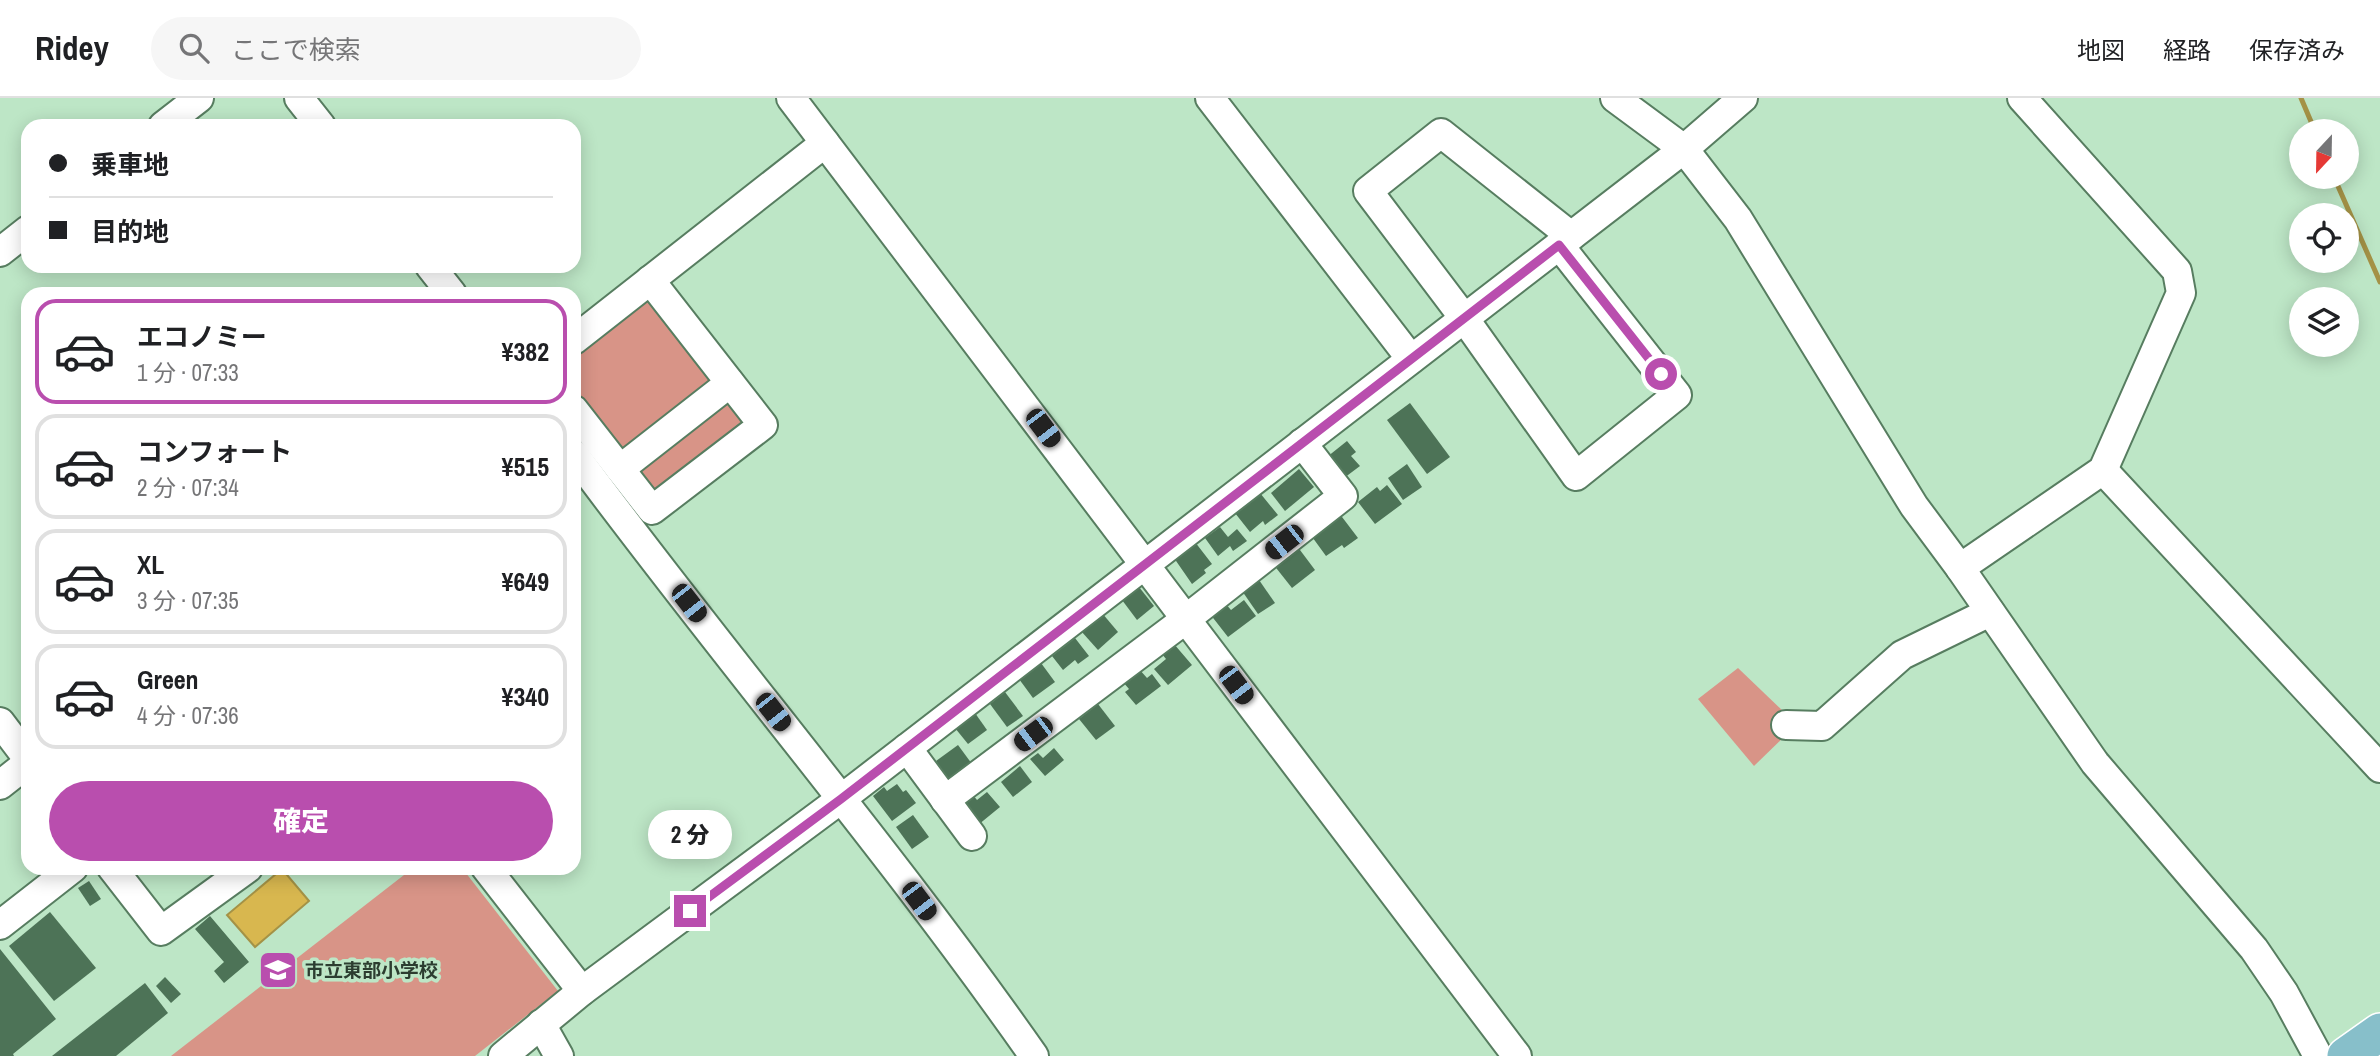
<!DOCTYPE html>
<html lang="ja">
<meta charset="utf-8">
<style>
:root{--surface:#fff;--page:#f6f6f6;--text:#202124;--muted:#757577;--line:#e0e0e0;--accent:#b94eae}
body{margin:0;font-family:"Archivo Narrow","Noto Sans JP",sans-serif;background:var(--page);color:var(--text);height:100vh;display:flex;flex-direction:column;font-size:26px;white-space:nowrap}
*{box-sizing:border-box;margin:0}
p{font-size:23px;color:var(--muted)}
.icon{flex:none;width:38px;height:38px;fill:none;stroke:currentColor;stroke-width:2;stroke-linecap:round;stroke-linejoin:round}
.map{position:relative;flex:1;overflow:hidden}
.side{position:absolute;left:21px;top:189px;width:560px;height:588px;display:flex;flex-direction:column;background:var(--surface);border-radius:21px;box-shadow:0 4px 18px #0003}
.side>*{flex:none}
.hud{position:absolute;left:21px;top:21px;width:560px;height:154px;border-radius:21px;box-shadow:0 4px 18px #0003;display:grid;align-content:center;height:154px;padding:0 28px;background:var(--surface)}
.needle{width:46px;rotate:202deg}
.buttons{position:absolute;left:2289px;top:21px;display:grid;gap:14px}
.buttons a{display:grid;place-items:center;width:70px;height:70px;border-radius:50%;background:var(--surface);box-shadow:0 4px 18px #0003;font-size:35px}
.end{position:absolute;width:32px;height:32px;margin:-16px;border:9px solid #b94eae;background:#fff;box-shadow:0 0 0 4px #fff}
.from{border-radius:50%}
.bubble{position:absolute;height:49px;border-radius:24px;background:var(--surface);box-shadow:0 4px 18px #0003;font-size:23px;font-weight:800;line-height:49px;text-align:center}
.car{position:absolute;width:21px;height:42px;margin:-21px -10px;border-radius:9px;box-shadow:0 0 5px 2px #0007;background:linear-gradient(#222 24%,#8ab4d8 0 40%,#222 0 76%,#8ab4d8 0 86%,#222 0)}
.hud b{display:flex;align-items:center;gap:24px;height:66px;font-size:26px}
.hud b+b{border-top:2px solid var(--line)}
.hud i{width:18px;height:18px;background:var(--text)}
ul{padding:12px 0 0;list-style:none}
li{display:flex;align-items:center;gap:21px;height:105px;margin:0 14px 10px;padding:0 14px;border:4px solid var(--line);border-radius:21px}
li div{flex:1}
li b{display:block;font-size:26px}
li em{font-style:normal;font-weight:800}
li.active{border-color:var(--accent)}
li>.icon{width:63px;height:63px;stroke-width:1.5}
.action{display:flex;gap:14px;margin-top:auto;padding:14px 28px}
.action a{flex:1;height:80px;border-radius:42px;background:var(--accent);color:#fff;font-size:28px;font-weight:800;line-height:80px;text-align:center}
header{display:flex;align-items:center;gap:42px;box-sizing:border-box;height:98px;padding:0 35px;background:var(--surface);border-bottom:2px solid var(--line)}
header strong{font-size:33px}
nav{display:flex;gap:38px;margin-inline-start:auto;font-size:24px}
.search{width:490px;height:63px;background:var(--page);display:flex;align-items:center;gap:18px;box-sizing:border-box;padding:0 24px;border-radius:38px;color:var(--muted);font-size:26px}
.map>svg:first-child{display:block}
.green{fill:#d89487}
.water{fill:#d8b74f;stroke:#a49246;stroke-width:2}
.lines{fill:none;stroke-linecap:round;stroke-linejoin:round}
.stream{stroke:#a49246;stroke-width:5}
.building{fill:#4d7357}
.minor-casing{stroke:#577d60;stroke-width:32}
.major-casing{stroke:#fff;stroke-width:40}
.minor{stroke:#fff;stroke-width:28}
.major{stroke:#87bfca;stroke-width:37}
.route{stroke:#b94eae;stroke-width:9}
.labels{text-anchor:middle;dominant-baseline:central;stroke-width:7;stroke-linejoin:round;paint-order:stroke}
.poi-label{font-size:19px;font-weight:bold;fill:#2c3d30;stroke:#bde6c6;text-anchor:start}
</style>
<header>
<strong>Ridey</strong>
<div class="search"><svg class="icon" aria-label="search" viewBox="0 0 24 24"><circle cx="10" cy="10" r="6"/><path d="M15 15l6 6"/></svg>ここで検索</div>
<nav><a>地図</a><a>経路</a><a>保存済み</a></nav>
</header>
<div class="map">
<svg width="2380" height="958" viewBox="0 0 2380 958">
<rect width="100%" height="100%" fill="#bde6c6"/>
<g class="green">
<path d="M665,181l109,146 -122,92 -78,-99v-68z"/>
<path d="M1738,570l48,46 3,18 -35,34 -56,-67z"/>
<path d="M413,770h49l96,123 -83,65h-304z"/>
</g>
<path class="water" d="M282,771l27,32 -54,46 -28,-32z"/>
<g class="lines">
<g class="stream">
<path d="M2301,0l14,33"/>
<path d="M2334,79l46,105"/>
</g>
</g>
<g class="building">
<path d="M1410,305l40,54 -23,17 -40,-54z"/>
<path d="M1347,343l9,11 -5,4 9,10 -16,12 -17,-21z"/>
<path d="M1407,366l15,23 -19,13 -15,-22z"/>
<path d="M1299,371l15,18 -29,24 -14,-18z"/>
<path d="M1387,387l15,19 -27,20 -17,-22 19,-15 3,4z"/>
<path d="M1260,395l18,22 -13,10 -2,-4 -13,11 -15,-19z"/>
<path d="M1339,415l19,25 -14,10 -2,-3 -16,11 -16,-22z"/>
<path d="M1220,429l8,10 9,-8 10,12 -14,10 -3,-5 -12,10 -13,-18z"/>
<path d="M1195,444l17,22 -8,6 2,3 -14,11 -18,-26z"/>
<path d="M1297,448l18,24 -23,18 -19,-24z"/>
<path d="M1257,479l18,26 -17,11 -18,-26z"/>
<path d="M1139,489l15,19 -17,14 -15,-20z"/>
<path d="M1244,502l12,16 -28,21 -18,-23 15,-11 6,7z"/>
<path d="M1102,515l16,19 -20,18 -17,-19z"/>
<path d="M1075,540l14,18 -11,8 -3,-4 -12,10 -11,-14z"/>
<path d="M1174,546l18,21 -24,20 -14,-16 12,-10 -4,-5z"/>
<path d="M1041,565l14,19 -22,16 -14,-19z"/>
<path d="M1139,571l8,9 5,-4 9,12 -25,19 -11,-13 4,-3 -6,-7z"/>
<path d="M1005,594l18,24 -16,11 -17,-23z"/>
<path d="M1098,606l17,22 -19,14 -17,-21z"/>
<path d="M975,615l12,17 -19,14 -13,-16z"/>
<path d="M958,647l14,19 -23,16 -13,-19z"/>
<path d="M1054,650l10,12 -19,16 -15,-17 8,-6 5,5z"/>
<path d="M1020,668l12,16 -19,15 -12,-15z"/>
<path d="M897,686l6,8 3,-2 10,13 -24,18 -19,-25 11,-9 3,4z"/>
<path d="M987,694l13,15 -22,18 -17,-20 12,-10 4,5z"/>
<path d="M913,717l16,22 -17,12 -16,-22z"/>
<path d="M89,783l12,18 -11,7 -12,-18z"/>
<path d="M50,814l46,56 -42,33 -45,-55z"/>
<path d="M210,818l39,46 -25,21 -10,-12 10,-9 -29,-33z"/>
<path d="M0,851l56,70 -43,35 1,2h-14z"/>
<path d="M165,879l16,17 -10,9 -15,-17z"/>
<path d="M145,885l23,30 -52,43h-64z"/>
</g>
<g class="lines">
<g class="minor-casing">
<g id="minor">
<path d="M299,0l22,28"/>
<path d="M791,0l726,958"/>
<path d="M1210,0l201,261"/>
<path d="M1615,0l69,51 54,70 176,287 46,62 135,195 159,186 30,44 34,63"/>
<path d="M163,28l36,-28"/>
<path d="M1559,147l118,150 -101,81 -112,-158 -96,-127 73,-58 130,103"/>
<path d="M0,154l28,-22"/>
<path d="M430,168l22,28"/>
<path d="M574,242l251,-197"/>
<path d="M574,312l78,100 111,-85 -113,-145"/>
<path d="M574,356c150,203 315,395 460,602"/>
<path d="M620,371l110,-86"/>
<path d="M2103,372l277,298"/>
<path d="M1960,470l143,-98 78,-177 -4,-22 -155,-173"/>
<path d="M0,624l28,37"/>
<path d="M1786,627l36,1 80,-71 88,-43"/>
<path d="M907,650l65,88"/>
<path d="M0,687l28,-22"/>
<path d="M945,702l241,-181 157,-123 -41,-53"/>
<path d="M112,770l49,63 87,-63"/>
<path d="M486,770l96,123"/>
<path d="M0,827l73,-57"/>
<path d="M541,926l18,32"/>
<path d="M503,958l79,-65 259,-192 843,-650 59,-51"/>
</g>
</g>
<g class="major-casing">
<path id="major" d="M2346,958l34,-24"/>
</g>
<use href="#minor" class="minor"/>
<use href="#major" class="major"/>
</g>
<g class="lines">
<path class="route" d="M690,813l151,-112 718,-554 102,129"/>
</g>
<defs>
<g id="school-square" transform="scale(2.0125)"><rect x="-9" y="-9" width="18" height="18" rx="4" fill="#b94eae" stroke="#bde6c6"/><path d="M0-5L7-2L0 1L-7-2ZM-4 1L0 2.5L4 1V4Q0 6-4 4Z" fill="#fff"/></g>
</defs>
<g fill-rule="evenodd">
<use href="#school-square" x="278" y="872"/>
</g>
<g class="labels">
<g class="poi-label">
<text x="305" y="872">市立東部小学校</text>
</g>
</g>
</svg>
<div class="buttons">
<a><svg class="needle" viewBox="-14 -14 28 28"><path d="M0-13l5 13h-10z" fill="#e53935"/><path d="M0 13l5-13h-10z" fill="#757577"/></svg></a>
<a><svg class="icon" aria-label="locate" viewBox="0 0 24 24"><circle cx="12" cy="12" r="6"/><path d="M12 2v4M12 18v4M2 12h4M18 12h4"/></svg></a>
<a><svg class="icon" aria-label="layers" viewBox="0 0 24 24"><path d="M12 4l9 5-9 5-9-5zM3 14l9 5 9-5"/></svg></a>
</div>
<i class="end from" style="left:1661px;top:276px"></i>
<i class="end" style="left:690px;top:813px"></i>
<div class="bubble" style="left:648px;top:712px;width:84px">2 分</div>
<i class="car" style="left:1043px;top:330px;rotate:143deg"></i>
<i class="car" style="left:1284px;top:444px;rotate:232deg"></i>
<i class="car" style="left:689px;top:505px;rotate:142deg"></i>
<i class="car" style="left:1236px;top:587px;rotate:143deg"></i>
<i class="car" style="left:773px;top:614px;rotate:142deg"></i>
<i class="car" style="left:1033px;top:636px;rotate:233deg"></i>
<i class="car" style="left:919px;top:803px;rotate:143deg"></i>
<div class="hud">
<b><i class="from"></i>乗車地</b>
<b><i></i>目的地</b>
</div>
<section class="side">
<ul>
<li class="active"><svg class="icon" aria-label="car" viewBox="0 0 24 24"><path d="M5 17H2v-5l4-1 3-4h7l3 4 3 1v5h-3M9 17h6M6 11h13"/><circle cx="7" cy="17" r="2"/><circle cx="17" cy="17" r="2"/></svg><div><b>エコノミー</b><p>1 分 · 07:33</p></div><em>¥382</em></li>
<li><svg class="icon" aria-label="car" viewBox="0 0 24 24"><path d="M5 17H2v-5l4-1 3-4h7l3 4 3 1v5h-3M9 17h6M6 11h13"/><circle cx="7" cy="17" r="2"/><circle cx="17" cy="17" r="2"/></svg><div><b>コンフォート</b><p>2 分 · 07:34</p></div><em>¥515</em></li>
<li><svg class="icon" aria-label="car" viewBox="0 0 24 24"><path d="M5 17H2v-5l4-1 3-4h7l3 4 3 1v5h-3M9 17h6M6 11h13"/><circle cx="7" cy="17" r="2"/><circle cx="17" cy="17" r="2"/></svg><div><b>XL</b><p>3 分 · 07:35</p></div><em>¥649</em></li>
<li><svg class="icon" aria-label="car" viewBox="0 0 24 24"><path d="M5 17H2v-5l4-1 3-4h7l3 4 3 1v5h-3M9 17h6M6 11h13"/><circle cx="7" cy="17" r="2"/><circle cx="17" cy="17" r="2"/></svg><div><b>Green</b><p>4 分 · 07:36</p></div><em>¥340</em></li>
</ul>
<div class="action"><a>確定</a></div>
</section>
</div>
